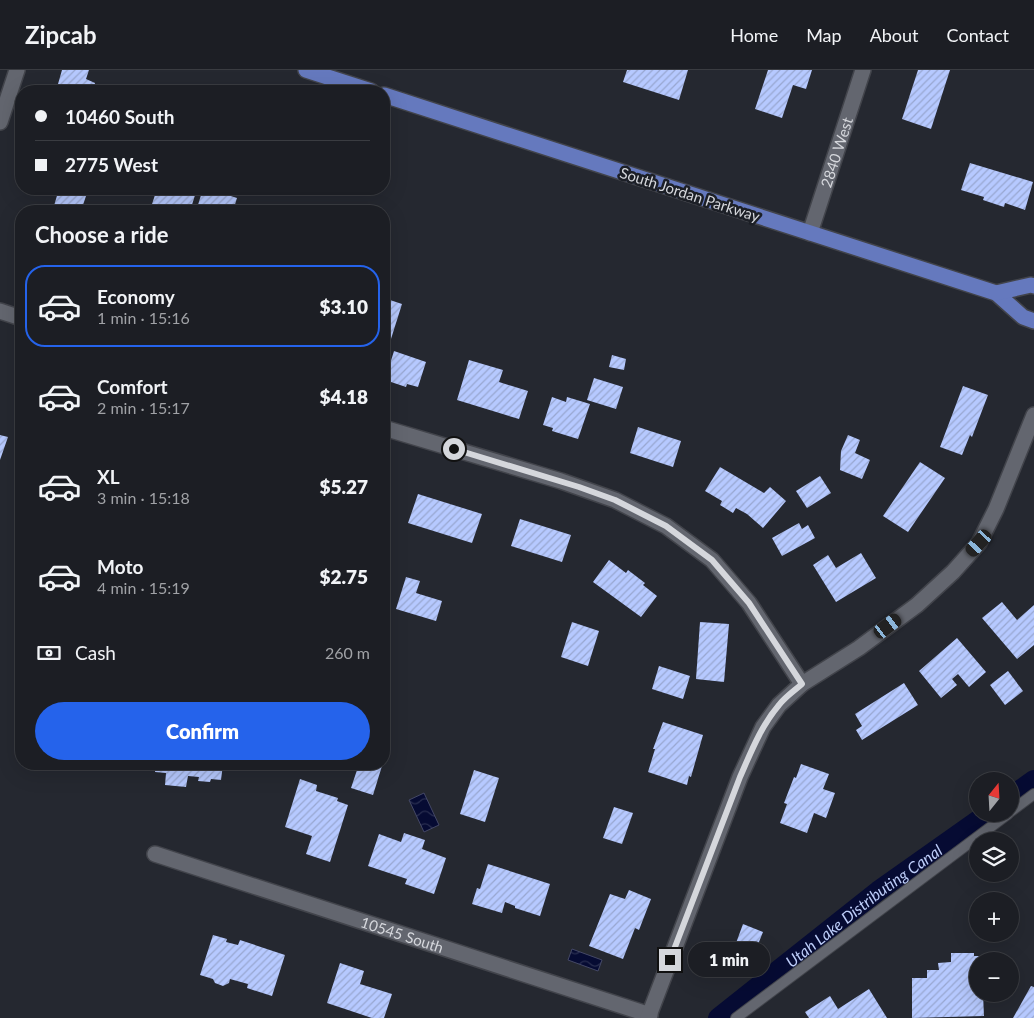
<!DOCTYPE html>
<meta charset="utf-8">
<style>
:root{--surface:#1c1e24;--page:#25272c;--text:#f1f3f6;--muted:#a0a2a6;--line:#3a3c41;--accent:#2563eb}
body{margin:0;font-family:Lato,sans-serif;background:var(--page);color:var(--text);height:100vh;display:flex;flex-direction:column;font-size:19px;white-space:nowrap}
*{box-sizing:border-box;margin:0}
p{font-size:16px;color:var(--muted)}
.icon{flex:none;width:28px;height:28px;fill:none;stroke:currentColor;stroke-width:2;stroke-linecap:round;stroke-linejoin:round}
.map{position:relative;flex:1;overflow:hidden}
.panel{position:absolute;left:15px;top:135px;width:375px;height:565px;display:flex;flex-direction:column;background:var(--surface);border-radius:20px;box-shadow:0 5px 20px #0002,0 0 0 1px var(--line)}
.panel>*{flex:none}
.top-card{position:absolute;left:15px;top:15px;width:375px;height:110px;border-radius:20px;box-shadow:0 5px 20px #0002,0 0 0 1px var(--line);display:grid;align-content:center;height:110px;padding:0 20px;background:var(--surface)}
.needle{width:32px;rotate:18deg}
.controls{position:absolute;left:969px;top:702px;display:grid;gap:10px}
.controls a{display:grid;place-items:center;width:50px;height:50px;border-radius:50%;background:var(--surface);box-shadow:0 5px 20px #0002,0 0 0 1px var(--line);font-size:25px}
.end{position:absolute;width:22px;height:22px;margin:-11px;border:6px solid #d5d7dc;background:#111;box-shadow:0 0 0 2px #111}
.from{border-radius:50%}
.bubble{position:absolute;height:35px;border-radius:18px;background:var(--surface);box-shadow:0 5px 20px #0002,0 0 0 1px var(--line);font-size:16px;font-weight:800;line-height:35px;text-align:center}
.car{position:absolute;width:15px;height:30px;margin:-15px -8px;border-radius:6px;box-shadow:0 0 4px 1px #0007;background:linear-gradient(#222 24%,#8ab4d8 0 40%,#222 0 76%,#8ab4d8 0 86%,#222 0)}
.top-card b{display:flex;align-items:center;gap:18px;height:48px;font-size:19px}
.top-card b+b{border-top:1px solid var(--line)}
.top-card i{width:12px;height:12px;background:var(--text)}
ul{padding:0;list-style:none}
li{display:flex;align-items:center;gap:15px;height:82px;margin:0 10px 8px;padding:0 10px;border:2px solid transparent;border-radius:20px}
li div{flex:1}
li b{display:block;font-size:19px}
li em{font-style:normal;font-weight:800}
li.current{border-color:var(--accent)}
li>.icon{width:45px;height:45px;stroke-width:1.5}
h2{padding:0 20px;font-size:22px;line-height:60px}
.pay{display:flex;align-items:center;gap:12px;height:55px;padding:0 20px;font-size:19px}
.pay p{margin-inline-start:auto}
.cta{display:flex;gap:10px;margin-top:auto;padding:10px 20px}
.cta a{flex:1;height:58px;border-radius:30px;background:var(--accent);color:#fff;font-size:20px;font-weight:800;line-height:58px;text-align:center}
header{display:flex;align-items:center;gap:30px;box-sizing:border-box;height:70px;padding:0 25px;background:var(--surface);border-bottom:1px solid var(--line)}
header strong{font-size:24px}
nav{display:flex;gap:28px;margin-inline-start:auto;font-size:18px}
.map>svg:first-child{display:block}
.water{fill:url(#water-waves);stroke:#444866}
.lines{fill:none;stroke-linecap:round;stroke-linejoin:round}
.canal{stroke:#060b33;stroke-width:20}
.building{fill:url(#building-hatch)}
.service-casing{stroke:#42444b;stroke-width:12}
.minor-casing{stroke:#42444b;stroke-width:18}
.primary-casing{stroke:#42444b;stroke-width:18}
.service{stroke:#63666f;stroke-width:10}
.minor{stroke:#63666f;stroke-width:15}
.primary{stroke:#6579be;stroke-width:15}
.route{stroke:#d5d7dc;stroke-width:6}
.labels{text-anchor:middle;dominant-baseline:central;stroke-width:5;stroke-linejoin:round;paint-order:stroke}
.street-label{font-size:15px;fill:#d5d7dc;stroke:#1c1f26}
.water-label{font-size:16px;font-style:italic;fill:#bdcdf9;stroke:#1c1f26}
</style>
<header>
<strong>Zipcab</strong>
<nav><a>Home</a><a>Map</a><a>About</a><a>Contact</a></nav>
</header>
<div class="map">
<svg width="1034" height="948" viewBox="0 0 1034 948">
<defs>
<pattern id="water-waves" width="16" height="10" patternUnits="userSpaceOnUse" patternTransform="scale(1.25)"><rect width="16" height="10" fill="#060b33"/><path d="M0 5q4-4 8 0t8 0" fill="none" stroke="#292e50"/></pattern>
<pattern id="building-hatch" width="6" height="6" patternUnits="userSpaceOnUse" patternTransform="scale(1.25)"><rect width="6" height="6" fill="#b6c9ff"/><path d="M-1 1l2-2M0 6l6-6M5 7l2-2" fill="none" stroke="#98a7d0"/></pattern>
</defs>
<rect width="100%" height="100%" fill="#252830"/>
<g class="water">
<path d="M424,723l15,32 -15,7 -15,-32z"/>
<path d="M572,879l30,11 -4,11 -30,-11z"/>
</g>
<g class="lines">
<g class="canal">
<path d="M1010,727l24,-17"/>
<path id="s1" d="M718,948l160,-127 109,-77"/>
</g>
</g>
<g class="building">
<path d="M62,0h27l-3,9 9,4 -2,8h-37z"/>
<path d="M627,0h61l-9,30 -56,-18z"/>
<path d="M768,0h44l-6,19 -13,-4 -11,33 -27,-9z"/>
<path d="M918,0h32l-19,59 -29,-10z"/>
<path d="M970,93l63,19 -8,28 -20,-7 -1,4 -21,-7 1,-3 -23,-7z"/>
<path d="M59,119h16l-1,3 12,4 -5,15h-21l-7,-2z"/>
<path d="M157,119h40l-7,22h-29l1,-4 -10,-3z"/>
<path d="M203,119h6l28,9 -4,13h-37z"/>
<path d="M384,228l18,6 -11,35 -7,-2z"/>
<path d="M394,281l32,11 -8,25 -11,-3 -1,3 -21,-7z"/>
<path d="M612,285l14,4 -2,11 -15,-3z"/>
<path d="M469,290l34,10 -4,12 29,9 -9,28 -62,-19z"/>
<path d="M594,308l29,9 -7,22 -29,-9z"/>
<path d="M963,316l25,9 -16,42 -2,-2 -8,20 -22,-8z"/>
<path d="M552,327l14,5 1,-5 23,7 -12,35 -26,-8 1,-3 -10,-3z"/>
<path d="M638,357l43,14 -8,26 -43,-14z"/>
<path d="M0,365l8,2 -8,23z"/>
<path d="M848,365l12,5 -5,13 15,7 -8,19 -22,-9 1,-19z"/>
<path d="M21,383v25l-7,-2z"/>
<path d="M920,392l25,16 -37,54 -25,-16z"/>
<path d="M720,397l44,26 6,-6 16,14 -23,27 -16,-14 -11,-6 -3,5 -13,-8 2,-4 -17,-10z"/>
<path d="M820,406l11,17 -24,15 -11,-17z"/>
<path d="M418,424l64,20 -10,29 -64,-20z"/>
<path d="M520,449l51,16 -9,27 -51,-16z"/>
<path d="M799,453l3,6 6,-4 7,13 -33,18 -10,-18z"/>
<path d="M861,483l15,25 -40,24 -23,-37 15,-10 8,13z"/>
<path d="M609,490l17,13 2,-3 17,13 -2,2 14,11 -16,21 -48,-35z"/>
<path d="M406,507l14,4 -4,12 26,8 -6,20 -40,-12z"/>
<path d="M1002,532l15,18 17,-15v40l-17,14 -35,-41z"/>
<path d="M572,552l27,9 -11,35 -27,-9z"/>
<path d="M700,552l29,2 -5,58 -28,-3z"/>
<path d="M957,568l29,34 -17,15 -11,-13 -6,5 5,6 -16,13 -22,-27z"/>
<path d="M659,596l31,10 -7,23 -31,-10z"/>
<path d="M1008,601l15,20 -18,14 -15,-20z"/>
<path d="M904,613l14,22 -56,35 -6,-10 6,-4 -7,-12z"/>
<path d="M663,652l40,13 -12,42 -2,-1 -2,9 -39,-13 7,-23h-2z"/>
<path d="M156,694h67l-2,16 -10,-1 -1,3 -12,-1 1,-4 -11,-1 -2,11 -21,-2 1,-12 -11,-1z"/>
<path d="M359,694h15l8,2 -9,29 -22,-7z"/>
<path d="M801,694l28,10 -6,15 12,4 -9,25 -12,-5 -7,20 -27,-10 7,-19 -3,-1 10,-26 2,1z"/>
<path d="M474,700l25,8 -14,44 -25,-8z"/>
<path d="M300,709l17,6 -1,6 22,7 -1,3 11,4 -18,57 -24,-8 6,-18 -27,-9z"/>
<path d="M614,737l19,6 -11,31 -19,-6z"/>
<path d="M404,763l21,7 -3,9 24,9 -12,36 -29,-10 2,-5 -39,-13 11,-32 22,8z"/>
<path d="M488,794l62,20 -10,32 -25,-8v-2l-10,-4 -3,11 -30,-9 5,-16 3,1z"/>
<path d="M629,820l22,9 -12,31 -4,-2 -12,31 -34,-13 21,-52 15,5z"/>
<path d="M743,854l20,8 -12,30 -19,-8z"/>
<path d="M213,865l14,4 -1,3 12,3 2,-5 45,15 -13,41 -25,-8 1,-4 -18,-5 -1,4 -6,3 -8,-3 -2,-4 -13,-4z"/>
<path d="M951,883h23v3h15v5h-11v33h5l1,22 -72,2v-40h15v-8h12l-1,-7 13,-1z"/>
<path d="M340,893l24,8 -4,13 32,10 -8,24h-12l-45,-15z"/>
<path d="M1031,916l3,1v31h-21z"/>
<path d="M869,919l18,29h-78l-4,-6 25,-16 8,13z"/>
</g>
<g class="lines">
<g class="service-casing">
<g id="service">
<path d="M1010,742l24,-18"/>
<path d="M736,948l272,-204"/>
</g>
</g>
<g class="minor-casing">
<g id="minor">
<path d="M0,52l17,-52"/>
<path id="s2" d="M810,163l53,-163"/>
<path d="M0,241l21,7"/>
<path d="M384,358l177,53 54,19 51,26 46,34 37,43 53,81"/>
<path id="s3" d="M155,784l495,161"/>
<path d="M648,948l92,-241 23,-50 16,-22 23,-21 57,-36 58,-43 36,-33 26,-29 17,-34 38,-94"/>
</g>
</g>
<g class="primary-casing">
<g id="primary">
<path d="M306,0l65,21"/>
<path d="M384,25l612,198 27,24 11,4"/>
<path d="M996,223l35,-8 3,1"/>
</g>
</g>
<use href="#service" class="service"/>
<use href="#minor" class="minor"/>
<use href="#primary" class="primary"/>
</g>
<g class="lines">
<path class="route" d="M454,379l125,38 36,13 51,26 46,34 12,14 25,29 53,81c-8,7 -17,13 -23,21 -18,21 -28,47 -39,72l-70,183"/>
</g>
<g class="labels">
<g class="street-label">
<text stroke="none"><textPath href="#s2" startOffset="85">2840 West</textPath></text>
<text transform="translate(690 124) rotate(18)">South Jordan Parkway</text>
<text stroke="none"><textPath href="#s3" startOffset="260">10545 South</textPath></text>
</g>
<g class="water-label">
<text stroke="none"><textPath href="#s1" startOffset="184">Utah Lake Distributing Canal</textPath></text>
</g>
</g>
</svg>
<div class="controls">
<a><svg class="needle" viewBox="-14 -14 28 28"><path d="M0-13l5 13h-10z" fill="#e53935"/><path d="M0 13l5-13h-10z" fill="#a0a2a6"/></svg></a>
<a><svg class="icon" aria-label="layers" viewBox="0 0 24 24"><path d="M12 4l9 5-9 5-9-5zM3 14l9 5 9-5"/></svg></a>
<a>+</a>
<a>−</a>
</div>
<i class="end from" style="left:454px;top:379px"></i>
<i class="end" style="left:670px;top:890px"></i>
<div class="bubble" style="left:688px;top:872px;width:82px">1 min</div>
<i class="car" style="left:979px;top:473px;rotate:222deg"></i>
<i class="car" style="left:888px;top:556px;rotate:53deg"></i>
<div class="top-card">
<b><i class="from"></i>10460 South</b>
<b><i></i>2775 West</b>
</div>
<section class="panel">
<h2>Choose a ride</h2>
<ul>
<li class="current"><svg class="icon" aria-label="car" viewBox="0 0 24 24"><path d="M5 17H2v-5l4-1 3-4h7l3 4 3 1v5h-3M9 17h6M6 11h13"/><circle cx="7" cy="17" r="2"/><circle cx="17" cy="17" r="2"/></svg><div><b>Economy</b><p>1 min · 15:16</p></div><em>$3.10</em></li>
<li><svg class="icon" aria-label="car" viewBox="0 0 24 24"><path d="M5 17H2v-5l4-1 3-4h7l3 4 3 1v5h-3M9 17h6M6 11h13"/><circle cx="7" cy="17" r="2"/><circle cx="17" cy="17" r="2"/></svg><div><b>Comfort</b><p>2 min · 15:17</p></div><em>$4.18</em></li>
<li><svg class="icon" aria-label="car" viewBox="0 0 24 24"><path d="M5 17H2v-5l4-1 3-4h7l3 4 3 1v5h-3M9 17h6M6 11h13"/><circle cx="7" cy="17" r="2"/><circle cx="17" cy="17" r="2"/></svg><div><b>XL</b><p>3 min · 15:18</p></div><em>$5.27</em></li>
<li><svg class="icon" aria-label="car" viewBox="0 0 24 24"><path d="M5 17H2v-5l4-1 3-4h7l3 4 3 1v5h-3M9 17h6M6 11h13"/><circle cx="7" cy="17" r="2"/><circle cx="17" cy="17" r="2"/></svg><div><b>Moto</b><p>4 min · 15:19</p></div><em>$2.75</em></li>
</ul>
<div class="pay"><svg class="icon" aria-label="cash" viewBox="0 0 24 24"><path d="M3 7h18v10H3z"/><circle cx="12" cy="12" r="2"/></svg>Cash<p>260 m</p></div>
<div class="cta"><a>Confirm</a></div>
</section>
</div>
